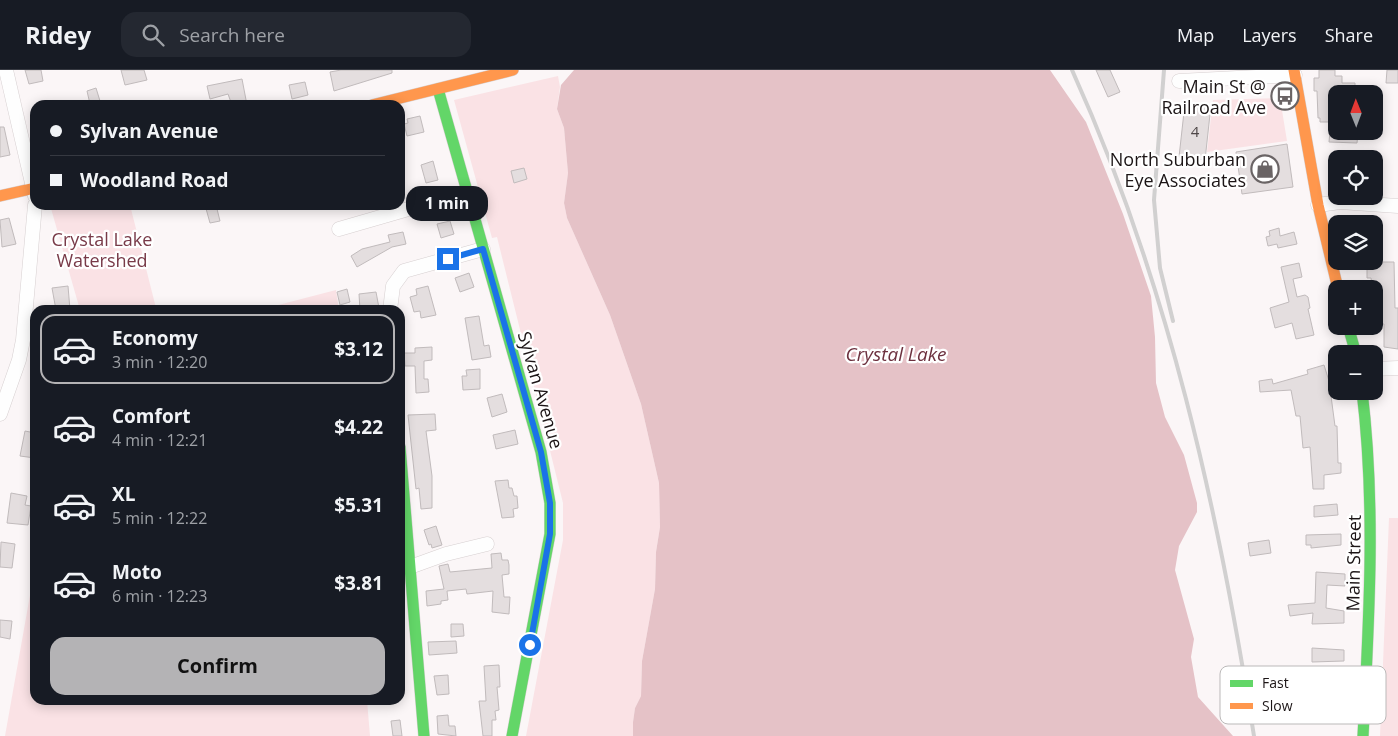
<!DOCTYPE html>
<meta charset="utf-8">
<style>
:root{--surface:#171b24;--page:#242831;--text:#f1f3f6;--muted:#9ea1a6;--line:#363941;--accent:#b4b3b5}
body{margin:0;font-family:"Open Sans",sans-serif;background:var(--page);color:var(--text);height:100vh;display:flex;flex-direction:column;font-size:19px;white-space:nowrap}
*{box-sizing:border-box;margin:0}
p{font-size:16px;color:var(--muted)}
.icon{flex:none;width:28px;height:28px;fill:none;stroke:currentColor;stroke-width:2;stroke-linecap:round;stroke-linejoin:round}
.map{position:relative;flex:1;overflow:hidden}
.drawer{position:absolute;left:30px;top:235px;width:375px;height:400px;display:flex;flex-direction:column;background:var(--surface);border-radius:15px;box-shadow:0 2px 12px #0003}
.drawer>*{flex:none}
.banner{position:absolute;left:30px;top:30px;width:375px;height:110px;border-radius:15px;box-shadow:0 2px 12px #0003;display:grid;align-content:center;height:110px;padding:0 20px;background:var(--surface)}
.needle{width:32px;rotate:359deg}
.fabs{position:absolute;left:1328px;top:15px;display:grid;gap:10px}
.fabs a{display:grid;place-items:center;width:55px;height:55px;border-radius:10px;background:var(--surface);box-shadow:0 2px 12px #0003;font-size:25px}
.end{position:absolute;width:22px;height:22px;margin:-11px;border:6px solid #1a73e8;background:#fff;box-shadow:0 0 0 2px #fff}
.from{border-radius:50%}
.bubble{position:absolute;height:35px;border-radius:15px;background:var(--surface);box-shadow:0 2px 12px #0003;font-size:16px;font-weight:700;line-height:35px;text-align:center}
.banner b{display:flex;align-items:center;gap:18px;height:48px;font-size:19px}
.banner b+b{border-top:1px solid var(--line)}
.banner i{width:12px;height:12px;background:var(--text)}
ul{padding:9px 0 0;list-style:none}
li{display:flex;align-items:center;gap:15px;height:70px;margin:0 10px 8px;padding:0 10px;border:2px solid transparent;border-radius:15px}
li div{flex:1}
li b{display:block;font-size:19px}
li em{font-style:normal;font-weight:700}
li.active{border-color:var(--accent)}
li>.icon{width:45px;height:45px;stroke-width:1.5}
.button{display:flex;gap:10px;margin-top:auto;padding:10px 20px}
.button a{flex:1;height:58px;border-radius:15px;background:var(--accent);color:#111;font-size:20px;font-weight:700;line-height:58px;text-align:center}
header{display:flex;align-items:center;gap:30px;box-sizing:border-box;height:70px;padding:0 25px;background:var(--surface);border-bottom:1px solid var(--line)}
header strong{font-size:24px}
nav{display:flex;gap:28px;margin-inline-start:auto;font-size:18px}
.search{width:350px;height:45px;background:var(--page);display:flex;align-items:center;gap:12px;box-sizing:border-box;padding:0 18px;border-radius:15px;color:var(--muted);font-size:19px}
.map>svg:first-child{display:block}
.green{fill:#fae2e5}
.water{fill:#e5c2c7}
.building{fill:#e4dedf;stroke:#c1bbbc}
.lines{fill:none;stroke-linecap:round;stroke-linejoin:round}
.street-casing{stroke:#d7d0d1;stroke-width:15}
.fast-casing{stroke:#d7d0d1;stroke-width:12}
.slow-casing{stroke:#d7d0d1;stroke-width:12}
.street{stroke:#fefefe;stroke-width:14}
.fast{stroke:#63d668;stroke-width:11}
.slow{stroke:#ff974d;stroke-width:11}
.rail{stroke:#d1d0d0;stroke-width:4}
.route{stroke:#1a73e8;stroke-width:6}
.labels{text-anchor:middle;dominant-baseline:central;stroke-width:4.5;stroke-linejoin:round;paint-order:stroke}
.number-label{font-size:15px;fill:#4e4748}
.poi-label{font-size:18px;fill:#1c1516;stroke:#fff;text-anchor:end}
.park-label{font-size:18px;fill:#783a48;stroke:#fff}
.street-label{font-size:18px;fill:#1c1516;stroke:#fff}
.water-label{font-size:19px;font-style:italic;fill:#6d313f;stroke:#fff}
.key{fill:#fff;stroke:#bbb9b9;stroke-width:1}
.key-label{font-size:14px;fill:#1c1516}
</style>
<header>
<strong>Ridey</strong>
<div class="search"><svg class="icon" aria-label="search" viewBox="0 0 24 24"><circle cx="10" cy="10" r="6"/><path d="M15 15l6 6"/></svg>Search here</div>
<nav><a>Map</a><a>Layers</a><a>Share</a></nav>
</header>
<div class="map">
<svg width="1398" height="666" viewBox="0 0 1398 666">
<rect width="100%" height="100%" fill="#fbf6f7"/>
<g class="green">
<path d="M558,6l2,11 -3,22 7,19 4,45 -4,30 3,15 43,97 31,89 18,79 1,44 -4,25 -1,37 -13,72 -1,35 -6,12 -2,14v14h-107l37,-196v-37l-66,-266 -5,1 -38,-138z"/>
<path d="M1280,28l7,43 -80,11 6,-52z"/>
<path d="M50,135h80l26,103 13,2h-89z"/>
<path d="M336,220l3,20h-80z"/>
<path d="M1389,448h9v218h-18z"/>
<path d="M35,497v133h332l3,36h-365z"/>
</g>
<path class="water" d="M574,0h476l36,52 37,92 28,82 4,41 1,46 9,34 19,38 13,48v9l-18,34 -4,24 19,69 -3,18 7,40 35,39h-600v-14l2,-14 6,-12 1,-35 13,-72 1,-37 4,-25 -1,-44 -18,-79 -31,-89 -43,-97 -3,-15 4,-30 -4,-45 -7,-19 4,-24z"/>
<g class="building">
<path d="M25,0h16l2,11 -14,3z"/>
<path d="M121,0h23l3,10 -22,5z"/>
<path d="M341,0h51v3l-58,18 -4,-19z"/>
<path d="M1096,0h14l10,22 -12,5z"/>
<path d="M1319,0h16v6h7v7h13v11h-19v28h-16v-4h-2l-1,-27h-3v-13h5z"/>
<path d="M1387,0h11v13h-12z"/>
<path d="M242,9l5,26h-15l-4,-11 -18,5 -3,-13z"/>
<path d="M305,12l3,13 -16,4 -3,-14z"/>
<path d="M96,18l4,13 -10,3 -3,-13z"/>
<path d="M1185,33l26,2 -6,55 -26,-3z"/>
<path d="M420,46l4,16 -17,4 -3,-12 4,-1 -1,-4z"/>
<path d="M0,57h4l6,28 -10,2z"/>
<path d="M1330,61l28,1 -1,11 -28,-1z"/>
<path d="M1287,74l6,43 -51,7 -6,-42z"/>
<path d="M433,91l5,19 -12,3 -5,-18z"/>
<path d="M524,98l3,11 -13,4 -3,-12z"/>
<path d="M205,135h11l4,16 -10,2z"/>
<path d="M9,148l7,26 -14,3 -2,-27z"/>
<path d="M450,151l4,13 -13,4 -4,-14z"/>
<path d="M1279,158l1,8 14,-4 3,12 -19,4 -1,-4 -9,2 -2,-9 4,-1 -1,-5z"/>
<path d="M403,162l3,12 -14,3 -35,20 -6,-11 11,-7 28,-7 -2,-7z"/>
<path d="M1367,192h27l1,46h3v41l-14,-2v-23h-5l-1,-22h-4l-3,-24h-4z"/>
<path d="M1299,193l3,14 -9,2 4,18 8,-2 3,2 2,11 -2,1 6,26 -18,4 -4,-16 -17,5 -5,-20 19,-6 -8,-35z"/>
<path d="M469,203l5,14 -14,5 -5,-14z"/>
<path d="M68,216l2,24h-14l-4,-22z"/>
<path d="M428,216l8,29 -15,3 -1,-7 -6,1 -4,-15 7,-2 -1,-6z"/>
<path d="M347,219l3,13 -10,3 -3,-13z"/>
<path d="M376,222l3,16 -19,2 -1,-16z"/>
<path d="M479,246l5,30 5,-1 2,12 -19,3 -7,-42z"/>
<path d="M432,277v13l-8,1v18h4l1,13 -13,1 -1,-27h-10l-1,-13h11v-5z"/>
<path d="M1324,295l5,16 6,45h2l1,37h3v10l-17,2v14h-11l-3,-42 -7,1 -3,-32h-4l-5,-26 -31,2 -1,-11 13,-2 1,5 35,-10 -1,-4z"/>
<path d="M480,299v20l-17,1 -1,-14h5l-1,-6z"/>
<path d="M502,324l5,18 -15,5 -5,-19z"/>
<path d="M435,344l1,16 -10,1 6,45v32l-11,1 -2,-21 -3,1 -8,-74z"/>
<path d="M515,360l3,14 -22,5 -3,-14z"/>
<path d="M25,361l10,2v25l-15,-2z"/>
<path d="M508,410l1,8h3l2,8h3l1,12 -5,1 1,8 -12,1 -7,-37z"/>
<path d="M11,423l16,3 -2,9 6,1 -3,19 -21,-2z"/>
<path d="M1337,434l1,11 -24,2v-11z"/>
<path d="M436,456l6,19 -10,3 -1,-4 -2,1 -5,-15z"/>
<path d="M1341,464v11l-30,3v-3h-5v-10z"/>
<path d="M1269,470l2,13 -21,3 -2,-13z"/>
<path d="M1,472l14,2 -3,24 -12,-1z"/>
<path d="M501,483l1,7h6l1,5v9l-7,1 2,22h6l-1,17 -17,-2 1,-21 -26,3 -1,-5 -19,2 1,9 -7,1v3l-14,2 -1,-15 18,-2 -5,-23 9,-2 2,8 42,-4 -1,-14z"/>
<path d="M1316,502l29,2v12l-18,-1 -1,23 18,3v12l-32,1 1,-11 -23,3 -2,-11 27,-2z"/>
<path d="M0,550l12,1 -2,18 -10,-2z"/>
<path d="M451,554h12l1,12 -13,1z"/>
<path d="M456,571l1,12 -28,2 -1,-13z"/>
<path d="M1312,578l32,2v11l-32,1z"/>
<path d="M499,595l1,22h-3l2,23 -4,1 1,9h-4v16h-9l-4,-35h7l-2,-35z"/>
<path d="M448,605l1,19 -12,1 -3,-19z"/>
<path d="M448,645l1,11h6l1,10 -18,-2 -1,-18z"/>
<path d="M400,650l2,16h-9l-2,-15z"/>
</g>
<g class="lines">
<g class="street-casing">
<g id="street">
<path d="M6,0l29,126"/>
<path d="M1179,11l116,-6"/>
<path d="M1318,135l22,-3 58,4"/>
<path d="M339,159l128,-37"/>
<path d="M390,240l3,-24 11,-15 79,-22"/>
<path d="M1374,299l24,-1"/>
<path d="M0,344l19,-54 4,-20 12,-135"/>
<path d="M410,497l36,-13 41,-10"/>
</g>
</g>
<g class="fast-casing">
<g id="fast">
<path d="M438,19l103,363 9,51v31l-38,202"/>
<path d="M1348,256l8,28"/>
<path d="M1362,321c14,115 7,229 1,345"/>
<path d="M400,377l24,289"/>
</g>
</g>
<g class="slow-casing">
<g id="slow">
<path d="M1294,0l24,135 20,84"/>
<path d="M372,35l141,-35"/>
<path d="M0,126l35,-8"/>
</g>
</g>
<use href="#street" class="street"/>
<use href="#fast" class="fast"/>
<use href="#slow" class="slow"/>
<g class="rail">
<path d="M1072,0c96,212 146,438 182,666"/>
<path d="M1164,0l-10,130 6,68 13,53"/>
</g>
</g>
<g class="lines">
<path class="route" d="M448,189l35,-10 58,203 9,51v31l-20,111"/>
</g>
<defs>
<g id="bus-ring" transform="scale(1.4375)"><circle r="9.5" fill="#fff" stroke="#6a6465" stroke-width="1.5"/><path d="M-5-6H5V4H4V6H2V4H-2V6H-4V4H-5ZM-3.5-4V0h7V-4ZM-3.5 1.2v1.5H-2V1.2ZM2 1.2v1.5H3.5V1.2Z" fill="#6a6465"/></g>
<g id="shop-ring" transform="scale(1.4375)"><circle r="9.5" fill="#fff" stroke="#6a6465" stroke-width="1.5"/><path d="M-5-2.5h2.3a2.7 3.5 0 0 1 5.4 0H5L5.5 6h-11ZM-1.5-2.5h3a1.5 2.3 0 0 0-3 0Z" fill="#6a6465"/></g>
</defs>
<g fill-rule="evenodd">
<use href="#bus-ring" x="1285" y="26"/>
<use href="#shop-ring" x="1265" y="99"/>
</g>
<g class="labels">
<g class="number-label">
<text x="1195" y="61">4</text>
</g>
<g class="poi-label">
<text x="1266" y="16">Main St @<tspan x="1266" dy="21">Railroad Ave</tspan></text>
<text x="1246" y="89">North Suburban<tspan x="1246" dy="21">Eye Associates</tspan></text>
</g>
<g class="park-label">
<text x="102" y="169">Crystal Lake<tspan x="102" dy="21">Watershed</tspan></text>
</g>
<g class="street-label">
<text transform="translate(541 320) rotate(74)">Sylvan Avenue</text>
<text transform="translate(1353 493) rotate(-89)">Main Street</text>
</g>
<g class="water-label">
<text x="896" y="284">Crystal Lake</text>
</g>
</g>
<rect x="1220" y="596" width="166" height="58" rx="8" class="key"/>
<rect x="1230" y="610" width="23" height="7" fill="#63d668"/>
<rect x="1230" y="633" width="23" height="6" fill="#ff974d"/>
<g class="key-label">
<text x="1262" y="618">Fast</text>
<text x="1262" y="641">Slow</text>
</g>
</svg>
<div class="fabs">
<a><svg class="needle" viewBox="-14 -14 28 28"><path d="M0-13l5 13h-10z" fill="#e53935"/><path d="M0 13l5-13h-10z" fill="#9ea1a6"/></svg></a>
<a><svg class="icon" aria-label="locate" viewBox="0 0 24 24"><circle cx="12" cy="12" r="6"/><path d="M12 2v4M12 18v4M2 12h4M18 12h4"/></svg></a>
<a><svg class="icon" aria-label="layers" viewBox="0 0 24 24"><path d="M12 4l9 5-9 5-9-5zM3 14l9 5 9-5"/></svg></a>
<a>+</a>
<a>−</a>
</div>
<i class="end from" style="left:530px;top:575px"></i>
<i class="end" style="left:448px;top:189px"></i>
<div class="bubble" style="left:406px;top:116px;width:82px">1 min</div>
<div class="banner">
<b><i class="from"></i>Sylvan Avenue</b>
<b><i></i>Woodland Road</b>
</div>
<section class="drawer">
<ul>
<li class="active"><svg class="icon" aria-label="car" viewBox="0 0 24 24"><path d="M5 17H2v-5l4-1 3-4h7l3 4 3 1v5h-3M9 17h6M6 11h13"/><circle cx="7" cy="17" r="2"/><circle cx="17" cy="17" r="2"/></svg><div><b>Economy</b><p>3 min · 12:20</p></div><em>$3.12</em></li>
<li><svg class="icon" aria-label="car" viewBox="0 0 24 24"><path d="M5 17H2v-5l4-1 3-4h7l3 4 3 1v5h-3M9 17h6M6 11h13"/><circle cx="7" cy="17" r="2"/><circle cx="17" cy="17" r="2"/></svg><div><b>Comfort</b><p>4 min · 12:21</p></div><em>$4.22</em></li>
<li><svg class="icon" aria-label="car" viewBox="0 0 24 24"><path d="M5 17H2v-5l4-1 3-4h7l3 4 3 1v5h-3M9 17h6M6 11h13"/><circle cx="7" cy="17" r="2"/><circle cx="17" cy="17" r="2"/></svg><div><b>XL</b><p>5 min · 12:22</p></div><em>$5.31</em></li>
<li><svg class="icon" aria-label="car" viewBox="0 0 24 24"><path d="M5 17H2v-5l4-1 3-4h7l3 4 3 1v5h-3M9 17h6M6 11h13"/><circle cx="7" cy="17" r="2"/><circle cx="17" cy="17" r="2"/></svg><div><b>Moto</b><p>6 min · 12:23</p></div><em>$3.81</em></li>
</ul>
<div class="button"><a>Confirm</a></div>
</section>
</div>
